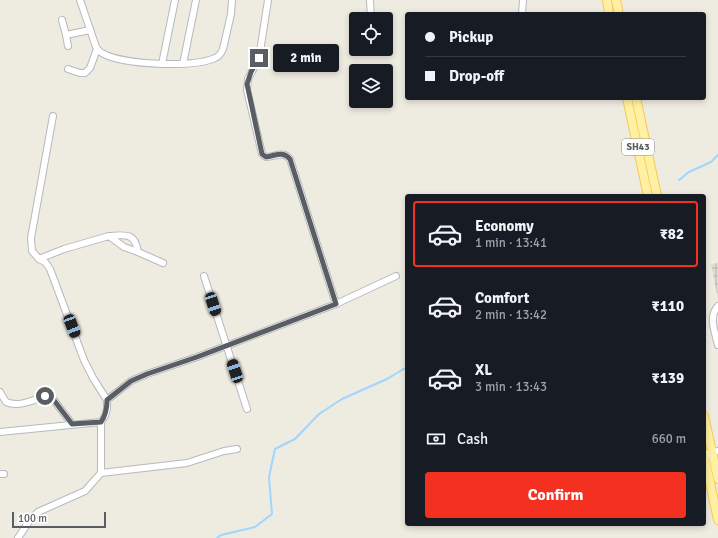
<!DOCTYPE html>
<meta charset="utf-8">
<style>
:root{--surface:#171b24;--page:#242831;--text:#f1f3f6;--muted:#9ea1a6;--line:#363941;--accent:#f43020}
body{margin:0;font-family:Signika,sans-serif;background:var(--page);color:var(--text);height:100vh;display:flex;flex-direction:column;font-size:15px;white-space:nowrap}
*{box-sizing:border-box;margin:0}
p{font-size:13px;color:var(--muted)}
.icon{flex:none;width:22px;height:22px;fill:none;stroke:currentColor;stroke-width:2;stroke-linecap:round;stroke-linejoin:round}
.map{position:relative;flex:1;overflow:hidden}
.drawer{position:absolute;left:405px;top:194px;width:301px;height:332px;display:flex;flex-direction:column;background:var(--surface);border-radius:4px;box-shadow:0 2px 6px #0003}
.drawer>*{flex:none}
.banner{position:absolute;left:405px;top:12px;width:301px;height:88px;border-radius:4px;box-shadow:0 2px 6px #0003;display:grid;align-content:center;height:88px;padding:0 20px;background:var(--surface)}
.fabs{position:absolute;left:349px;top:12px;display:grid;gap:8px}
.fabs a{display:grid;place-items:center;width:44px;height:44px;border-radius:4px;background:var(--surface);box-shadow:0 2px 6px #0003;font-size:20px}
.scale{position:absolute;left:12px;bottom:10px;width:94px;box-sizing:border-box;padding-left:4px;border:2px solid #595e63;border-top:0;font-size:11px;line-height:14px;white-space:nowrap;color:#595e63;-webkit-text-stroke:3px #fff;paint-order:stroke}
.end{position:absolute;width:18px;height:18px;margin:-9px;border:5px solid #595e63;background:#fff;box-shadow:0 0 0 2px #fff}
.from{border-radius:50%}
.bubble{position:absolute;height:28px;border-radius:4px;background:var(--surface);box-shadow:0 2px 6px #0003;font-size:13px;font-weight:700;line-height:28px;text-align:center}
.car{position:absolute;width:12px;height:24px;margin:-12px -6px;border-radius:5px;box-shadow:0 0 3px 1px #0007;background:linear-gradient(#222 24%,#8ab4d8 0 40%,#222 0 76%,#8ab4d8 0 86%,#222 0)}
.banner b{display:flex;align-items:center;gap:14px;height:38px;font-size:15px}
.banner b+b{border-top:1px solid var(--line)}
.banner i{width:10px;height:10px;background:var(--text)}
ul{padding:7px 0 0;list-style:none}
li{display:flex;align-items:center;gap:12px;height:66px;margin:0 8px 6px;padding:0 12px;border:2px solid transparent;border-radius:4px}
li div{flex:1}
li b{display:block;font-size:15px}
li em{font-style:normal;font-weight:700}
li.current{border-color:var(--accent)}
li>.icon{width:36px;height:36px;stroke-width:1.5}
.pay{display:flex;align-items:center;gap:10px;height:44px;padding:0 20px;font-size:15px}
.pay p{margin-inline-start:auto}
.cta{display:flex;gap:8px;margin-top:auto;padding:8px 20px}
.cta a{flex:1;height:46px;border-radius:4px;background:var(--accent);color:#fff;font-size:16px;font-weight:700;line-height:46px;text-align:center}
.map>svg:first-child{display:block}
.industrial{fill:url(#industrial-grid)}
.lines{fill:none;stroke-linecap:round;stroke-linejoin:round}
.stream{stroke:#9fd6ff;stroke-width:2}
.minor-casing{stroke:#b6b9bf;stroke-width:8}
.major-casing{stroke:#fbc94d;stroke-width:10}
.minor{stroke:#fff;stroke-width:6}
.major{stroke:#fff0a4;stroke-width:8}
.route{stroke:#595e63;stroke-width:5}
.labels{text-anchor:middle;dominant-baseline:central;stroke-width:3.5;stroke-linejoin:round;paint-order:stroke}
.shield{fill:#fff;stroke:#8b8e92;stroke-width:1}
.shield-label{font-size:10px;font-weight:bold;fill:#595e63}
</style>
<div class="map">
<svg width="718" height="538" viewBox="0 0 718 538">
<defs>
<pattern id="industrial-grid" width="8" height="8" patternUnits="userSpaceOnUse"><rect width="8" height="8" fill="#dedcd5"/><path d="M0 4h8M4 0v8" fill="none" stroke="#b7b6b0"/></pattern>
</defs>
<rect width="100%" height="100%" fill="#eeebe1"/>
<path class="industrial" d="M718,263v36l-7,-35z"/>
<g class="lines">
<g class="stream">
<path d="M679,180l10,-8 22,-10 7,-7"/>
<path d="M217,538l4,-3 34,-8 17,-13 -3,-37 6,-28 20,-10 24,-25 23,-15 45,-20 20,-12"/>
</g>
<g class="minor-casing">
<g id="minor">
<path d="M80,0l16,47c2,2 3,5 6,6 20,12 92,15 113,5 5,-2 6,-5 8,-9l8,-35 1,-14"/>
<path d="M268,0l-9,58 -11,21 -1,11 15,64 4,3c9,0 17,-7 24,2l46,145"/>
<path d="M370,0l1,19"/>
<path d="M522,14l1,-14"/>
<path d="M62,20l4,15"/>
<path d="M68,46l-2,-11 24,-5"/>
<path d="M162,64l13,-64"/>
<path d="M183,64l13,-64"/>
<path d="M68,69l12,4h5l5,-5 7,-19"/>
<path d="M109,236c16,-1 26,-4 29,16"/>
<path d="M39,259l-7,-8 -1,-13 22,-122"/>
<path d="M204,276l43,133"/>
<path d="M718,306c-10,11 -3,26 0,39"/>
<path d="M0,392l6,10c14,6 29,-3 42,-7l5,4 19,25"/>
<path d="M107,400l24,-19 16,-7 50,-17 139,-53 60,-28"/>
<path d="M0,432l101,-10 4,-6 2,-7v-9l-14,-22 -9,-18 -34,-91 -5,-7 -6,-3 25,-10 45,-13 15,11 14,5 25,11"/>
<path d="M704,455l14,-4"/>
<path d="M101,473l86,-10 37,-12 13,-2"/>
<path d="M0,474h4"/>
<path d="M18,538l12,-18 8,-8 47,-21 16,-18v-51"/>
</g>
</g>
<g class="major-casing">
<g id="major">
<path d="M607,0l2,14"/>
<path d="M616,0l3,14"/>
<path d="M627,98l21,98"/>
<path d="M636,98l21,98"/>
<path d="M704,416l14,63"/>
<path d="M704,455l14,65"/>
</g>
</g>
<use href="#minor" class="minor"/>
<use href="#major" class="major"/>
</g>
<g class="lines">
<path class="route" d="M45,396l3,-1 5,4 19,25 29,-2c5,-7 6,-13 6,-22l24,-19 16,-7 50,-17 139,-53 -46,-145c-7,-9 -15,-3 -24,-2l-4,-3 -15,-70 4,-12 8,-14"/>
</g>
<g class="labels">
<rect class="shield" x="622" y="139" width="32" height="16" rx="3"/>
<g class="shield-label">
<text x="638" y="147">SH43</text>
</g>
</g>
</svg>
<div class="fabs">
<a><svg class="icon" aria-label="locate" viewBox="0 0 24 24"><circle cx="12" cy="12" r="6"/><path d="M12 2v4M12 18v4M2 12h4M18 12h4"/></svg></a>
<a><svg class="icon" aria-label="layers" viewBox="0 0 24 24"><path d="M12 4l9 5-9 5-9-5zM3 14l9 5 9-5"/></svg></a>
</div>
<div class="scale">100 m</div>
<i class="end from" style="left:45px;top:396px"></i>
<i class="end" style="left:259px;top:58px"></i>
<div class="bubble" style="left:273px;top:44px;width:66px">2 min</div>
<i class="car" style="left:213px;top:304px;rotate:162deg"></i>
<i class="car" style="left:72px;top:326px;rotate:159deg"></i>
<i class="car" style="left:235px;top:371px;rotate:342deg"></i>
<div class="banner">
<b><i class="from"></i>Pickup</b>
<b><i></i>Drop-off</b>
</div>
<section class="drawer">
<ul>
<li class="current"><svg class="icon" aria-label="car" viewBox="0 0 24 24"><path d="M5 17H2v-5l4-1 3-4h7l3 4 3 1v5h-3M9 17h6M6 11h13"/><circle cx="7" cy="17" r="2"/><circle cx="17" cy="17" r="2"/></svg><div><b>Economy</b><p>1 min · 13:41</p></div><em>₹82</em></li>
<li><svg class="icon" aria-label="car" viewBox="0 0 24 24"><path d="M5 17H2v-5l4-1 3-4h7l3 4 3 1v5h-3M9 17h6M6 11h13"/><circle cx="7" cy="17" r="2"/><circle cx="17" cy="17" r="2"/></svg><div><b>Comfort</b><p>2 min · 13:42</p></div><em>₹110</em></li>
<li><svg class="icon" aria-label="car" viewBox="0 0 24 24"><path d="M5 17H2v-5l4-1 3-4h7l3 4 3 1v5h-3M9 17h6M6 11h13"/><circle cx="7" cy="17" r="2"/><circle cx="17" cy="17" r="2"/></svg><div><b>XL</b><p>3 min · 13:43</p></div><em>₹139</em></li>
</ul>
<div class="pay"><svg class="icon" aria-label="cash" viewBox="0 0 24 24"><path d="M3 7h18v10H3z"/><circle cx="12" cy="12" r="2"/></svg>Cash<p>660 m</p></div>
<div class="cta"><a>Confirm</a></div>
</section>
</div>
